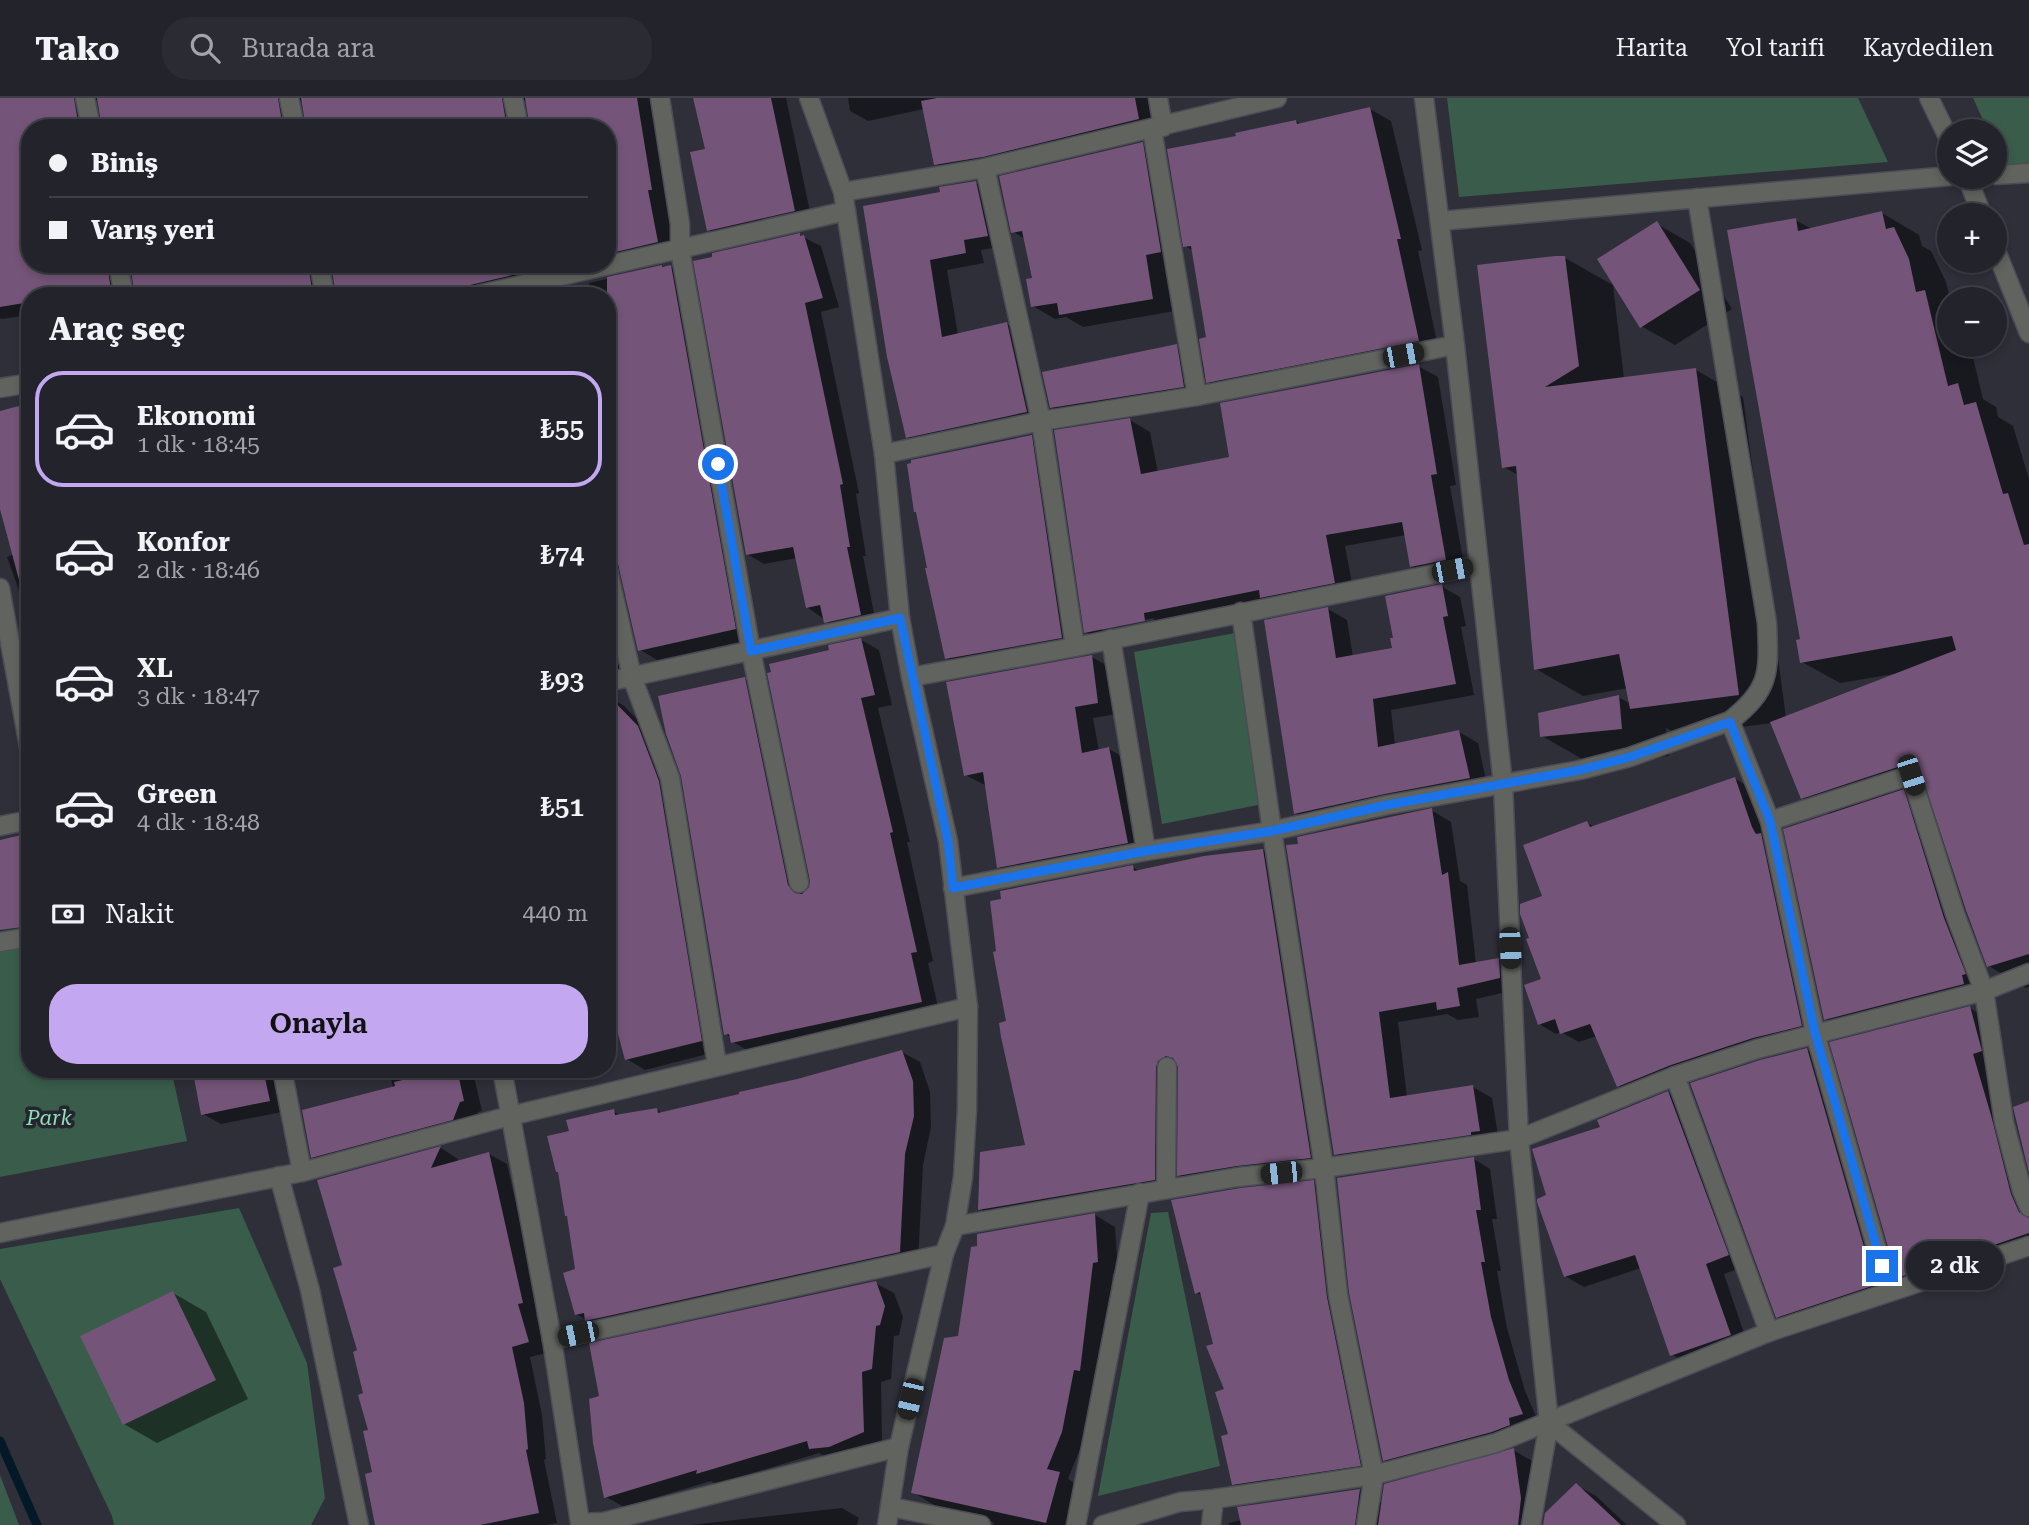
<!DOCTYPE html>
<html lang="tr">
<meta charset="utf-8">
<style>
:root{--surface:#22232b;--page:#2a2b33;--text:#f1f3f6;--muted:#a2a4a9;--line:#3f4047;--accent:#c4a7f1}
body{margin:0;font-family:"Roboto Serif",serif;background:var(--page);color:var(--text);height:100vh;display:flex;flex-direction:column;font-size:26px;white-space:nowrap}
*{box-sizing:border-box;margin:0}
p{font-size:23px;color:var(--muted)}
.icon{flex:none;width:38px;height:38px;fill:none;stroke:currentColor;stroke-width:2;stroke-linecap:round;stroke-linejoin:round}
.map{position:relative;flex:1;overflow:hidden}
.sheet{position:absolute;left:21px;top:189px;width:595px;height:791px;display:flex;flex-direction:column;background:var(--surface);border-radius:28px;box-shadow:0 4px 10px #0003,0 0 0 2px var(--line)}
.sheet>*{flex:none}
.guide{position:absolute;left:21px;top:21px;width:595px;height:154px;border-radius:28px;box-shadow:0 4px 10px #0003,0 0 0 2px var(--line);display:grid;align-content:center;height:154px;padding:0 28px;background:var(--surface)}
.fabs{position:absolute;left:1937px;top:21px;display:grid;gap:14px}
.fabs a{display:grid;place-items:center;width:70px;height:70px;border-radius:50%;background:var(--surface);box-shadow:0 4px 10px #0003,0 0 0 2px var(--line);font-size:35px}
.end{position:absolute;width:32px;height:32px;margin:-16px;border:9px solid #1a73e8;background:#fff;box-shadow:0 0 0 4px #fff}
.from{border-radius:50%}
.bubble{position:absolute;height:49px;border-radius:24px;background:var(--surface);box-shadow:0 4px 10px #0003,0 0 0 2px var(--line);font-size:23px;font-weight:600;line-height:49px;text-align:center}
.car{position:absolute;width:21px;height:42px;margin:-21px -10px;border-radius:9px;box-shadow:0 0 5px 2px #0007;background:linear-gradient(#222 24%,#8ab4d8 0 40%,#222 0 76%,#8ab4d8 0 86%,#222 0)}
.guide b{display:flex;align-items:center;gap:24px;height:66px;font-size:26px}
.guide b+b{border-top:2px solid var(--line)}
.guide i{width:18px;height:18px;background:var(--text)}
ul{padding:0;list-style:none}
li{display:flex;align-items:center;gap:21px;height:116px;margin:0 14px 10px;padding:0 14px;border:4px solid transparent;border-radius:28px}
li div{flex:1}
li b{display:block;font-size:26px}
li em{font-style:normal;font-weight:600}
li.active{border-color:var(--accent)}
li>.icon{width:63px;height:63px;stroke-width:1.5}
h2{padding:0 28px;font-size:32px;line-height:84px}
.pay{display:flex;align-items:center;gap:18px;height:77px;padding:0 28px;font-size:26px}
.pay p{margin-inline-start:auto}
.action{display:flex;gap:14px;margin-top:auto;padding:14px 28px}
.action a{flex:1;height:80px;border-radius:28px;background:var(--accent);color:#111;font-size:28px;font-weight:600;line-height:80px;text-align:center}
header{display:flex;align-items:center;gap:42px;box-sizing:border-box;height:98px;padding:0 35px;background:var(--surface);border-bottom:2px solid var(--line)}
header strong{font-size:33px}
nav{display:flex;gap:38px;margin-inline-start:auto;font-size:24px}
.search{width:490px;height:63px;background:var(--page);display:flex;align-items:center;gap:18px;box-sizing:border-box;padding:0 24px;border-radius:28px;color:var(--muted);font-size:26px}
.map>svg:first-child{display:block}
.green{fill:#395d4a}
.shadow{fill:#0007;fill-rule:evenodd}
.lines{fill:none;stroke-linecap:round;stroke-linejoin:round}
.stream{stroke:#031928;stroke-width:9}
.building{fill:#745478}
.minor-casing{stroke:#4b4c56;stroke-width:21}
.minor{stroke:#60635e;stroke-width:18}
.route{stroke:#1a73e8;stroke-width:9}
.labels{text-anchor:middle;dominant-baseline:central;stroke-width:7;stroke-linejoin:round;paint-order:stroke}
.park-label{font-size:21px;font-style:italic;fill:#90dfb5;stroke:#24252f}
</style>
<header>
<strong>Tako</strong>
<div class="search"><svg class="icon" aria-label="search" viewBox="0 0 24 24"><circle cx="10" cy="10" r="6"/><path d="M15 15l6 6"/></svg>Burada ara</div>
<nav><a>Harita</a><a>Yol tarifi</a><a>Kaydedilen</a></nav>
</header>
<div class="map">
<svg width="2029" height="1427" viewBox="0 0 2029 1427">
<rect width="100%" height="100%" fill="#2e2f39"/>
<g class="green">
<path d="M1447,0h411l30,64 -429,35z"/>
<path d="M1973,0h56v65l-26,2 -8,-17v-17h-7z"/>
<path d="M1235,535l28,171 -101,20 -28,-172z"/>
<path d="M30,824v147h141l16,72 -187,36v-249z"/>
<path d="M239,1110l68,155 18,135 -14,27h-197l-2,-9 -112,-237v-30z"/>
<path d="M1168,1114l52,254 -122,30 53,-283z"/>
<path d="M0,1377l19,50h-19z"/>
</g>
<g class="shadow">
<path d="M0,0h653l17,101 -4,1 9,52 -68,12v-136l-82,-28 -5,6 3,22h-216l-6,-28 -5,6 3,22h-196l-5,-30 -6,8 3,22h-65v136h99l-5,13 4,19h-98v19l-28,4 -2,-1z"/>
<path d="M693,0h93l26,123 -86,19 -18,-10 -1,-79z"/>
<path d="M848,0h302l6,31 -202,45 -18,-10 -12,-55 -56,12 -18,-10z"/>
<path d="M1370,11l21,12 31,129 -4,1 21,101 -210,42 -24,-14 3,20 -131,22 -26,-15 125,-62 29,17 3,-23 -14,-88 -9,-5 53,-109 58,-16 6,4z"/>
<path d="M1142,46l22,13 11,154 -92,16 -17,-10 -11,2 -22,-13 1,-27 -9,-40 -13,-8z"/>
<path d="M976,85l19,11 11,52 -25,4 3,13 -37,7 11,65 49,-11 19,11 19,87 -119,25 -19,-10 -18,-80 53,-164z"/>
<path d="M1882,115l37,22 3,11 9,5 15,31 4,17v46h20l13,54 13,8 2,10 15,9 16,53v508l-3,1 -37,-22 -59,-176 -18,6 69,188 -139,45 -17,-10 6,-204 -29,-17 -30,-75 -93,12 -13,-7 3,28 -80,7 -47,-27 76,-39 13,7 -3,-16 -45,8 -47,-27 -18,-194 -14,-8 61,-209 48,27 11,94 72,-9 47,27 43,321 108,-42v-2l-54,9 -38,-21 -7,-442 17,9z"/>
<path d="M1657,126l33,19 42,66 -57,36 -34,-19z"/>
<path d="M799,137l22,11 18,61 -18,5 38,181 -3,1 10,62h-3l13,68 -34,8 -35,-25 -10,-49 -33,6 -17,-10z"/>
<path d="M131,166h179l16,10 3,22h-193z"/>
<path d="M331,166h217l4,16 -65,16h-150z"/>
<path d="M662,168l9,1 18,11 64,361 -96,21 -18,-11 -18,-83 -7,6 19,94 -26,6v-376h-15l-3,-13z"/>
<path d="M1418,268l20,11 18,108 -6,1 15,85 -34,7 -20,-12 -5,-31 -61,11 9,48 -248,50 -20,-12 44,-212 20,12 8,41 73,-14zM1154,520v3l-52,11v-4z"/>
<path d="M30,307v216l-23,-64 7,-3 -14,-51v-91z"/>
<path d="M1031,338l17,10 30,201 -115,21 -17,-10z"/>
<path d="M1441,488l19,11 6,29 -5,1 13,68 -83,15 4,35 64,-13 19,11 10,46 -174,35 -19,-11 33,-204 19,11 6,37 41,-7z"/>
<path d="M861,542l18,10 13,55 -14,3 32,134h-3l26,119 -5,2 11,48 -189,41 -17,-10 -1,-4 -7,-4 20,-355 17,11 42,204 7,-6 20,-237z"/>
<path d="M1092,559l19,11 6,46 -24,4 6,33 10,-2 19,11 19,93 -129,25 -20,-11 -11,-81 -22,-11z"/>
<path d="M607,590l9,13 8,5 32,32 63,313 -74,19 -18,-11 -8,-29 -12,3z"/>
<path d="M1734,680l17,10 17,50 50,197 -183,61 -16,-10 -22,-50 -18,6 -18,-10 -5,2 -17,-10 4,-44 1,-83 43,-74 8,4z"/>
<path d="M1431,712l20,12 9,59 7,4 9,79 23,-4 20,11v18l-43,10 3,18 -21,3 -11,-6 -49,8 9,75 66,-10 19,11 7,43 -144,24 -20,-11z"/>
<path d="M30,737v103l-30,6v-102z"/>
<path d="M1263,752l16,10 48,307 -131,17 -17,-9 1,-109 -6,4 -3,119 -175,30 -16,-10 47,-62 -19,-124 124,-156 7,4z"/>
<path d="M1970,910l23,14 11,42 -9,3 34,121v66l-107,36 -24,-13z"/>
<path d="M1807,952l17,9 67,235 -97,32 -17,-9z"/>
<path d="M902,954l18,10 10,30 1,35 -8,38 -5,97 -313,68 -29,-16 1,-44 -6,-138 42,-21 8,5 35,-7 7,5z"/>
<path d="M212,971h66l9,42 -66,13 -18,-10z"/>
<path d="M389,971h96l-12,3 9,39 -4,1 -7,17 -141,38 -18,-10 81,-69z"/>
<path d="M1668,995l19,11 59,162 -22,8 24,71 -58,20 -19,-11 -30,-86 -57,19 -19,-11 -17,-80 55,-68z"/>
<path d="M441,1050l17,11 -1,4 32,-9 18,10 34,149 -5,1 11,39 -17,4 12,58 4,44 -2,1 13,63 -11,2h-169l-7,-93 -11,-80 -15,-85 -24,-86z"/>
<path d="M1474,1061l16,10 7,50h-5l9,52h-4l10,57 18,63 14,32 -138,46 -17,-9z"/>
<path d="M1314,1084l16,10 46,282 -126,19 -17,-9 -7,-93 -23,-95 -6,-3z"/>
<path d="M1095,1117l20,12 3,46h-5l-13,108 -6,-1 -12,64 -14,35 11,7 -11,39h-74l-1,-3 -46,-9 -34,-21 47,-154z"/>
<path d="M875,1185l19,10 9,24 -4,18 -5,1 -3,43 -10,3 1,60 -53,17 -10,-6 -103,31 -5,-3 -87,26 -18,-10z"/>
<path d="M173,1195l33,19 42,87 -91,44 -33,-19z"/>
<path d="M1513,1352l21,12 5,63h-310v-2l12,-3 -2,-11 121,-19 23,14z"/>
<path d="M1576,1387l20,11 31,29h-84z"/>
<path d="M842,1410l17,10 -2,7h-167z"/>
</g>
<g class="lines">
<path class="stream" d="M0,1343l37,84"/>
</g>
<g class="building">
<path d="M0,0h74l5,30h-49v136h77l5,32h-82v6l-30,5z"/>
<path d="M97,0h181l5,30h-181z"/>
<path d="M301,0h201l5,30h-201z"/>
<path d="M525,0h112l15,92h-4l10,52 -51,12v-126h-77z"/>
<path d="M693,0h78l24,113 -88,20 -17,-79 15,-3z"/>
<path d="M937,0h198l4,21 -156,38 -49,8 -13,-64z"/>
<path d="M1370,9l31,132h-4l22,102 -213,42 -7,-44 7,-2 -15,-91 -8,1 -16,-98 69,-13 -1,-3 61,-13 1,4z"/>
<path d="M1143,44l18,110 -15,3 7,44 -94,16 -2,-12 -26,4 -5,-28 6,-1 -10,-47 -11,2 -12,-57z"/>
<path d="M976,83l12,55 -24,4 2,13 -36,7 12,77 65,-15 20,90 -121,26 -19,-81 -24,-151 77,-14 -1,-5z"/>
<path d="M1882,113l4,18 8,-2 15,32 7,33 9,-2 23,96 10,-3 6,22 12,-3 27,92 5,-1 16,52 5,-1v410l-42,13 -21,-57 -47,-143 -12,-3 -106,35 -31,-77 186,-72 -4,-14 -152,27 -4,-23 4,-1 -73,-409 69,-12 2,13z"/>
<path d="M1657,123l43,69 -60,38 -43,-69z"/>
<path d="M800,135v3l4,-1 19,63 -18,5 38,181 -3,1 10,62h-3l14,68 -37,8 -4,-18 -14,3 -13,-61 -47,8 -53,-294 19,-4v-4z"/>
<path d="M1555,158h10l14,110 -34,21 151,-19 43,327 -109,14 -11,-55 -85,16 -18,-204 -14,2 -25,-203z"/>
<path d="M130,166h178l5,32h-178z"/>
<path d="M331,166h202l1,6 -64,15 -5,3 -3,8h-126z"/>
<path d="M662,167v2l9,-2 65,364 -98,22 -20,-87 -3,-6 -8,-3v-278z"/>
<path d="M1177,246l7,43 -134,21 -8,-36z"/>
<path d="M1419,266l18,110 -6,1 15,85 -36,7 -8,-45 -76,13 9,48 -75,15 -1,-8 -115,23 1,8 -61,12 -30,-203 76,-12 11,56 88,-17 -9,-54z"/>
<path d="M30,305v187l-8,1 -22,-82v-98z"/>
<path d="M1032,337l30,203 -117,21 -20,-91h2l-11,-56h-2l-7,-48 4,-1v-3z"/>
<path d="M1442,486l6,32 -5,1 13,67 -83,15 5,48 81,-17 11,48 -85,16 -91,20 -30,-194 64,-13 8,51 56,-10 -2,-10h3l-8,-42z"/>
<path d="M607,521l9,37 -9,2z"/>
<path d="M861,540l14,57 -14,3 32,134 -3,1 27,119 -6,1 11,49 -191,41 -2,-9 -5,1 -43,-259 -15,-42 -8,-38 87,-19 43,208 7,8 7,1 7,-7 1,-6 -43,-208 4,-1 -2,-8 60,-14 -1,-5z"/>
<path d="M1092,557l6,48 -23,4 7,46 27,-6 19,96 -131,25 -14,-96 -19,4 -18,-94z"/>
<path d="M607,596l31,32 21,55 43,260 -77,19 -18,-67z"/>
<path d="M1619,597l3,34 -82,8 -2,-24z"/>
<path d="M1735,679l17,50 4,7 5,-1 41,193 -49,12 -82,27 -54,22 -27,-63 -30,10 -5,-15 -17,6 -14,-40 17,-6 -15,-40 3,-1 -9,-24v-10l22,-8 -19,-51 64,-24 3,6z"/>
<path d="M1904,691l40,129 22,56 -4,1 2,9 -140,36 -41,-191z"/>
<path d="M1432,710l10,67 6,-3 11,93 40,-7 1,20 -43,10 3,18 -23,4 -1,-8 -57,10 11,86 83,-13 7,46 -9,1v3l-137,20 -48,-310 12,-1 -1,-7z"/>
<path d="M30,735v93l-30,4v-90z"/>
<path d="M1263,751l48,309 -74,8 -60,10 1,-109 -5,-9 -7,-2 -8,5 -2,6 -1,113 -177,30 2,-58 45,-7 -24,-108 -2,-14 7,-2 -13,-69 3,-1 -6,-50 11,-2 -1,-8 133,-26 1,6 70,-15z"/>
<path d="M1970,908l12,45 -9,3 18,61 20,79 8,18 10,6v15l-132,45 -68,-236z"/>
<path d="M1807,950l68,237 -99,33 -86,-235 70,-23z"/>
<path d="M902,952l11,31 1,35 -9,38 -5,98 -315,69 -1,-8 -9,2 -12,-42 12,-4 -8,-53h-2l-7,-44h-2l-9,-36 22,-5 -3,-11 48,-11 1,6 42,-7 1,5 81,-19v-2l58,-13z"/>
<path d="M208,971h55l7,32 -69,14 -8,-43z"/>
<path d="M405,971h52l7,32 -4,1 -7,18 -142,38 -9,-48 93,-24 -1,-4 13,-3z"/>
<path d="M1668,993l61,164 -23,9 25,71 -61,21 -35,-101 -71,22 -27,-75v-3l9,-4 -14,-46 68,-22 -3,-7z"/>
<path d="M2029,1003v72l-16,-66z"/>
<path d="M441,1048l-10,22 58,-16 34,151 -5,1 11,38 -17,5 12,56 4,46 -2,1 13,63 -59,12h-105l-10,-51 7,-2 -9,-41 5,-1 -10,-35 5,-2 -10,-41 4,-2 -24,-82 9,-3 -25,-85z"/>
<path d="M1474,1059l7,53h-5l9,52h-4l10,55 18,63 14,34 -14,4 1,7 -18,7 -109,29 -34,-168 -12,-115z"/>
<path d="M1314,1082l13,117 34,169 -129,19 -11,-49 7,-2 -13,-42 9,-3 -18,-43 7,-2 -13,-52 -5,2 -24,-94 69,-12z"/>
<path d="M1095,1115l3,49 -5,1 -13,108 -6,-1 -12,62 -15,37 13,3 -14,51 -135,-30 33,-155 14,-2 13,-89 6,-1v-12z"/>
<path d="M876,1183l9,25 -5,19 -4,1 -4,43 -10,3 2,60 -35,15 -20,2 -2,-8 -111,33 1,-4 -93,28 -11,-55 -4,-44 10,-3 -10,-53z"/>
<path d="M173,1193l43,89 -93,45 -43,-89z"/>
<path d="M1514,1350l7,50 -3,27h-140l6,-41z"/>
<path d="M1576,1385l45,42h-78l2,-12z"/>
<path d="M1360,1391l-5,36h-114l-4,-18z"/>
</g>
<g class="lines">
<g class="minor-casing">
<g id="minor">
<path d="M85,0l6,30"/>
<path d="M289,0l6,30"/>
<path d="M513,0l6,30"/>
<path d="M660,0l20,126v26l71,401 48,232"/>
<path d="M809,0l34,94 41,262 16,164 11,59 37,164 20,166 -1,102 -4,68 -8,49 -11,28 -45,193 -12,78"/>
<path d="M1158,0l5,29"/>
<path d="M1424,0l31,247 48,439 16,355 30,284 -18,102"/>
<path d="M1929,0l21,43"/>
<path d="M1152,31l45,267"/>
<path d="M985,70l56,253 34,226"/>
<path d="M1995,77l34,-2"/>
<path d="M1967,79l15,38"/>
<path d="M843,94l142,-24 292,-70"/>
<path d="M1697,100l70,425c2,49 4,66 -37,98"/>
<path d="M1440,123l510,-45"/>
<path d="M1995,150l34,85"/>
<path d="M118,166l6,32"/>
<path d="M319,166l6,32"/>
<path d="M546,166l6,32"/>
<path d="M473,198l373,-85"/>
<path d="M0,290l30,-5"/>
<path d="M884,356l157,-33 156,-25 258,-51"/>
<path d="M607,468l25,111 38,101 47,287"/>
<path d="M0,490l30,164"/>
<path d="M1241,514l31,219 52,337 14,127 36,180 -8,50"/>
<path d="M1111,541l35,212"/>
<path d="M911,579l164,-30 404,-82"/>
<path d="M607,584l293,-64"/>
<path d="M1770,723l45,212 74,259"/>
<path d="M0,728l30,-6"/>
<path d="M953,790l193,-37 126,-20 115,-26 193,-35 50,-13 100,-36 40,100 141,-46 44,139 29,77 20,131 18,69 7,16"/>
<path d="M0,844l30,-5"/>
<path d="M282,971l20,103"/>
<path d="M502,971l50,271 28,183 24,-1 295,-75"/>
<path d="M1675,978l94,256"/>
<path d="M279,1078l31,114 49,235"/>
<path d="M1166,1091l1,-122"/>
<path d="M955,1128l283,-49 86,-9 195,-29 156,-63 82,-27 227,-58 45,-18"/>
<path d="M0,1135l302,-61 208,-56 458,-109"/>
<path d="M552,1242l392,-86"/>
<path d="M1549,1325l127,102"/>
<path d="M891,1409l90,18"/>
<path d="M1076,1427l64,-332"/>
<path d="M1103,1427l77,-23 34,-3 160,-24 122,-32 273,-111 260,-86"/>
<path d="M1211,1427l3,-26"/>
</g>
</g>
<use href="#minor" class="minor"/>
</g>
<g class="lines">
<path class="route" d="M718,366l33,187 149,-33 48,223 5,47 193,-37 126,-20 115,-26 193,-35 50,-13 100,-35 40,99 45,212 67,233"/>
</g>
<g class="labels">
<g class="park-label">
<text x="49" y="1020">Park</text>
</g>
</g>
</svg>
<div class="fabs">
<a><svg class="icon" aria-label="layers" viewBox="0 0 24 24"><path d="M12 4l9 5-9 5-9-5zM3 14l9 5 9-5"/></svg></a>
<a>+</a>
<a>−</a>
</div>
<i class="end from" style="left:718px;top:366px"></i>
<i class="end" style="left:1882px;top:1168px"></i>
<div class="bubble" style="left:1906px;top:1143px;width:98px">2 dk</div>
<i class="car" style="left:1403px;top:257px;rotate:79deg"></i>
<i class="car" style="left:1452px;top:472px;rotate:79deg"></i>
<i class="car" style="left:1911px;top:677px;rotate:162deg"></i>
<i class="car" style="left:1510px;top:850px;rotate:177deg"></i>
<i class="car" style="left:1281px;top:1075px;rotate:264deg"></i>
<i class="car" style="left:578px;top:1236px;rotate:258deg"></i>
<i class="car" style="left:910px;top:1301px;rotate:193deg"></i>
<div class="guide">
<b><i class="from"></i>Biniş</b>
<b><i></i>Varış yeri</b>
</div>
<section class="sheet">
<h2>Araç seç</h2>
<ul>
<li class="active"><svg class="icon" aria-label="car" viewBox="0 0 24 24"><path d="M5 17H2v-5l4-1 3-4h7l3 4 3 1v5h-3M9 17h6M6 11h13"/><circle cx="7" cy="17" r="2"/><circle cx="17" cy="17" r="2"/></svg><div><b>Ekonomi</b><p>1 dk · 18:45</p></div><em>₺55</em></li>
<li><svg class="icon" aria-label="car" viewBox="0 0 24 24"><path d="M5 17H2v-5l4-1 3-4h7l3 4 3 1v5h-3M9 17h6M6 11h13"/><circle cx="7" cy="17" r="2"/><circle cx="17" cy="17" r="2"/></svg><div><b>Konfor</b><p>2 dk · 18:46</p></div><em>₺74</em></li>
<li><svg class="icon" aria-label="car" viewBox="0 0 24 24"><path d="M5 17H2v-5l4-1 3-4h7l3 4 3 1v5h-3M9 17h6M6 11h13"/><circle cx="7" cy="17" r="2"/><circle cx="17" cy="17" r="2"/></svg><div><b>XL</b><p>3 dk · 18:47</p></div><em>₺93</em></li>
<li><svg class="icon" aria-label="car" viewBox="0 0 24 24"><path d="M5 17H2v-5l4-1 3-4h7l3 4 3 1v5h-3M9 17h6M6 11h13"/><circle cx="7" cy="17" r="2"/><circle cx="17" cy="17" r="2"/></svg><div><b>Green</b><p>4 dk · 18:48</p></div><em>₺51</em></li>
</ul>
<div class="pay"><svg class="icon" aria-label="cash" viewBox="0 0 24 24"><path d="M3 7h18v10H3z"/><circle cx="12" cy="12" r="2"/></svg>Nakit<p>440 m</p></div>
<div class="action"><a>Onayla</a></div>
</section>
</div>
